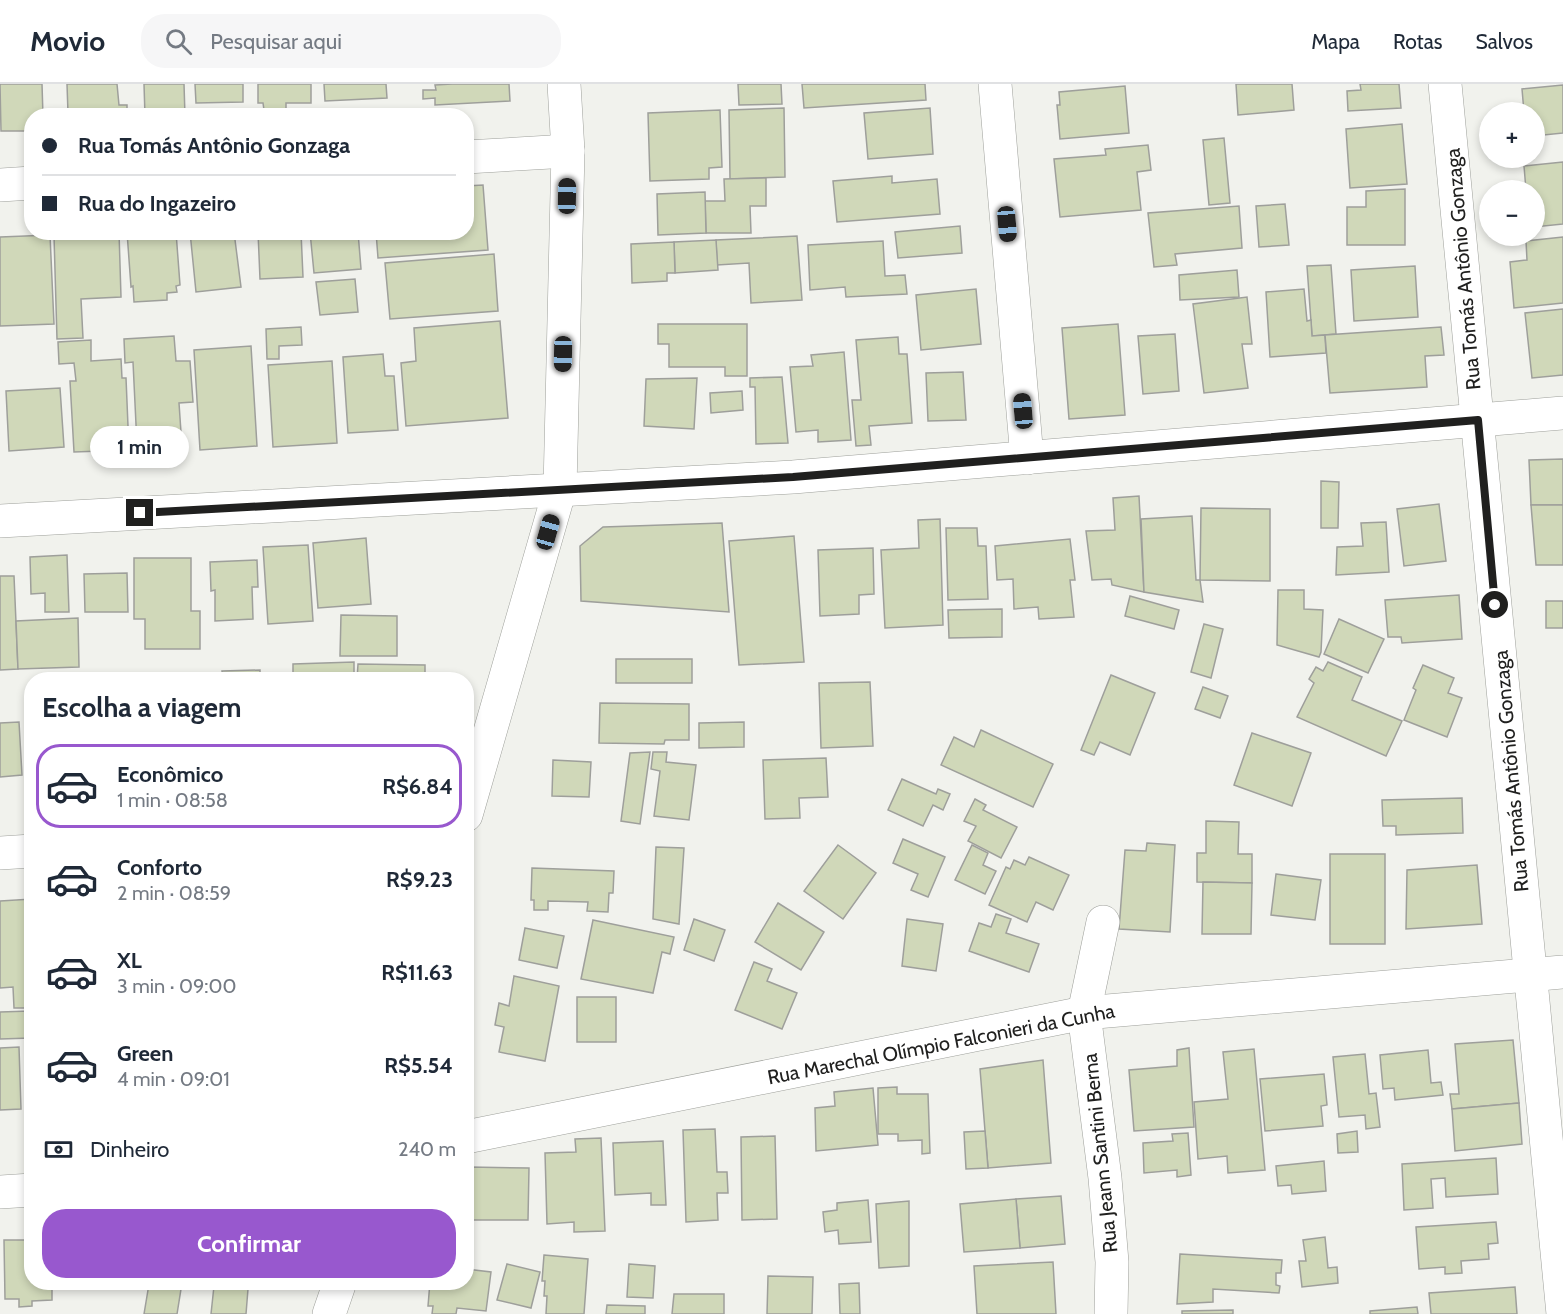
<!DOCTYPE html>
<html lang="pt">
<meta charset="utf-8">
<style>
:root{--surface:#fff;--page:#f6f6f7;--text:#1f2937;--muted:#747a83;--line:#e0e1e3;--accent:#9858ce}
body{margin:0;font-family:Cabin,sans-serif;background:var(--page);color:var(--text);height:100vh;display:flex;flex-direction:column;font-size:22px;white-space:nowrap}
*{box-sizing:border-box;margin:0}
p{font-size:20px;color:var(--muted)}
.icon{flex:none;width:33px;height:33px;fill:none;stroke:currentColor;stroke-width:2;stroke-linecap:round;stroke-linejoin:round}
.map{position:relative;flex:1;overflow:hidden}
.details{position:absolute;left:24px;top:588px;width:450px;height:618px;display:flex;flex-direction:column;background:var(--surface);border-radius:24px;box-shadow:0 3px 9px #0003}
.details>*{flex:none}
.top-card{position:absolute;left:24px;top:24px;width:450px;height:132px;border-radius:24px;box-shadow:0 3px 9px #0003;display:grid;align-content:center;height:132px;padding:0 18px;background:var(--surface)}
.controls{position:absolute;left:1479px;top:18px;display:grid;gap:12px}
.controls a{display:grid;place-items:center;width:66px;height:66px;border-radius:50%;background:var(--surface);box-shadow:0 3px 9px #0003;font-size:30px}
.end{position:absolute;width:27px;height:27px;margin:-14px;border:8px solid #20201f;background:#fff;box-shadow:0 0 0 3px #fff}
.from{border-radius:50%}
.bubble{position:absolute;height:42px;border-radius:21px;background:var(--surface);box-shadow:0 3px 9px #0003;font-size:20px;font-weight:800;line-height:42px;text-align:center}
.car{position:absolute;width:18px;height:36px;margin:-18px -9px;border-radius:8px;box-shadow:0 0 4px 2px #0007;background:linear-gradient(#222 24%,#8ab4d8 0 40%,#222 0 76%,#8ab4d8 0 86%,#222 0)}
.top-card b{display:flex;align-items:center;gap:21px;height:57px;font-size:22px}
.top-card b+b{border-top:2px solid var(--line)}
.top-card i{width:15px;height:15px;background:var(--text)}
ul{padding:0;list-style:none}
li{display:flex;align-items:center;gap:18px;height:84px;margin:0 12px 9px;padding:0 6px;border:3px solid transparent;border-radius:24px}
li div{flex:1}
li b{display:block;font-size:22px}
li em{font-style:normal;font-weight:800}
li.selected{border-color:var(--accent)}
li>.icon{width:54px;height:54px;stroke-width:1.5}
h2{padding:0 18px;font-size:27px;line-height:72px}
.pay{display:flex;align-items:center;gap:15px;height:66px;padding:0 18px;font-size:22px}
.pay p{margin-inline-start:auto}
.action{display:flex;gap:12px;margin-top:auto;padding:12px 18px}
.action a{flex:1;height:69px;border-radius:24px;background:var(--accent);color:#fff;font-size:24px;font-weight:800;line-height:69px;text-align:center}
header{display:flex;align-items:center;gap:36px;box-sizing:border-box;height:84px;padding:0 30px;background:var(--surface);border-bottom:2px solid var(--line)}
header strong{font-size:28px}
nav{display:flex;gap:33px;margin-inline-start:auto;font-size:21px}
.search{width:420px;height:54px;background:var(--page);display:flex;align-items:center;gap:15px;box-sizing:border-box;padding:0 21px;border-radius:24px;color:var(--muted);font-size:22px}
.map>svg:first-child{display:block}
.building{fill:#d0d8b9;stroke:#9e9f9b;stroke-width:1.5}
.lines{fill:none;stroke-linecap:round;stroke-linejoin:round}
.street-casing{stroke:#9ea09b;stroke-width:34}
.street{stroke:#fff;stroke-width:33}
.route{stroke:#20201f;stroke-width:8}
.labels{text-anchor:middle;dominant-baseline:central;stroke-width:5;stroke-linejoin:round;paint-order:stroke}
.street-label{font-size:20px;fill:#20201f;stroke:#fff}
</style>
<header>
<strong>Movio</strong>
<div class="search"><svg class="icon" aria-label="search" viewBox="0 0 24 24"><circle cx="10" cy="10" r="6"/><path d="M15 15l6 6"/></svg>Pesquisar aqui</div>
<nav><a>Mapa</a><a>Rotas</a><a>Salvos</a></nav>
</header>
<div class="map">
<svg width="1563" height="1230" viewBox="0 0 1563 1230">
<rect width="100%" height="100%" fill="#f1f2ed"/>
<g class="building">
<path d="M0,0h42l1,32h-11v15h-31z"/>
<path d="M67,0h50l2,21h8v11h-21v-5l-38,2z"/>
<path d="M144,0h40l1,32h-40z"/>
<path d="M195,0h48v18l-47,1z"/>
<path d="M258,0h53v19h-25v7h-22l-1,-7h-5z"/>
<path d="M324,0h62l1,14 -62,3z"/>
<path d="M452,0h57l1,17 -75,4v-7l-12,1v-9h13l-1,-5z"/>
<path d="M738,0h43l1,20 -43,1z"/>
<path d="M802,0h123l1,16 -122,8z"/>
<path d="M1236,0h56l2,26 -56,5z"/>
<path d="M1360,0h39l2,24 -53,3 -1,-20 14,-1z"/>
<path d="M1563,1v48l-29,3v-24h-10l-2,-23z"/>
<path d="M1125,2l4,47 -69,6 -3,-34h3l-1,-13z"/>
<path d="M784,24l1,69 -55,2 -1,-69z"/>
<path d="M930,24l3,46 -65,5 -4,-46z"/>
<path d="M720,26l2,57 -13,1v11l-59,2 -2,-68z"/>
<path d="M1402,40l5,60 -57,4 -4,-59z"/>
<path d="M1224,54l6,65 -21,2 -6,-65z"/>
<path d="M1148,61l3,25 -14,2 4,38 -81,7 -6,-58 52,-4 -1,-6z"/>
<path d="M1563,78v62l-29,3v-37h-8l-2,-24z"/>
<path d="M892,92v7l45,-4 3,35 -103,8 -4,-41z"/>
<path d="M766,94v28h-16l1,27h-45l-1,-32h20l-1,-22z"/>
<path d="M483,101l5,65 -110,8 -2,-26h90v-46z"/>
<path d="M1405,105v56h-58v-38h19v-16z"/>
<path d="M705,108l1,41 -48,2 -1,-41z"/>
<path d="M1285,120l4,41 -30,2 -3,-41z"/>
<path d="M1239,122l3,42 -67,6 2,11 -23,2 -6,-54z"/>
<path d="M960,142l2,27 -64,5 -3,-26z"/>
<path d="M98,148h21l2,65 -40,2 2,39 -26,1 -3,-103z"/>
<path d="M127,148h49l4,53 -4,1 1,6 -10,1v7l-33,2 -1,-16 -2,1z"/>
<path d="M190,148h44l7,55 -45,5z"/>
<path d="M258,148h43l2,45 -43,2z"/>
<path d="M310,148h48l3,37 -47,4z"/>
<path d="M50,151l4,89 -54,2v-89z"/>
<path d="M797,152l5,64 -51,3 -2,-40 -32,2 -1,-25z"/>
<path d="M1563,153v66l-49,5 -4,-46 17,-2 -1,-19z"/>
<path d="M716,156l2,30 -43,3 -1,-31z"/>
<path d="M883,157l2,35 20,-1 2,19 -61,3 -1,-10 -35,3 -2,-45z"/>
<path d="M674,158l1,31h-8v8l-35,2 -1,-39z"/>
<path d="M494,170l4,57 -108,8 -5,-56z"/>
<path d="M1331,181l5,69 -24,2 -5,-70z"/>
<path d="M1415,182l3,51 -64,4 -3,-51z"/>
<path d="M1237,186l2,27 -59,3 -1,-25z"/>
<path d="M355,195l3,33 -38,3 -4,-33z"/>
<path d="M976,205l5,55 -60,6 -5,-55z"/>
<path d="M1304,205l3,32 4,-1 1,16 13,-1 1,18 -56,4 -4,-65z"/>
<path d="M1247,213l5,47h-10l6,44 -44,5 -11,-89z"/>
<path d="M1563,225v66l-31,3 -7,-65z"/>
<path d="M500,237l8,97 -102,8 -5,-63 15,-2 -2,-33z"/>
<path d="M658,240h89v52h-22v-9h-56v-23h-11z"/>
<path d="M1118,240l7,91 -56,4 -7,-91z"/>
<path d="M301,243l1,18 -23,1v13h-12l-1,-30z"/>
<path d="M1441,243l3,28 -19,1 2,31 -97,6 -5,-58z"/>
<path d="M1175,250l4,57 -36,3 -5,-58z"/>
<path d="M174,252l2,25h14l3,41 -14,1 3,44 -19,1 -1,-4 -25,1 -4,-83 -8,1 -1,-24z"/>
<path d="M898,253l1,17h8l5,69 -43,3 2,19 -15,1 -4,-46h9l-5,-60z"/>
<path d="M91,256v21l30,-2 1,19h4l3,72 -55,2 -4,-71h6l-2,-18 -15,1 -1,-22z"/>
<path d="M251,262l6,100 -57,4 -6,-100z"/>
<path d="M844,268l7,88 -33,2v-12l-22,2 -6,-65 23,-1 -2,-11z"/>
<path d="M383,270l2,22h9l4,54 -50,3 -5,-76z"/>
<path d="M332,277l5,82 -64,4 -5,-82z"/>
<path d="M963,288l3,48 -38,1 -2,-48z"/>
<path d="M782,293l6,66 -32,1 -1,-57h-5v-9z"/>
<path d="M697,294l-3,51 -50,-3 2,-47z"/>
<path d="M60,304l4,59 -55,4 -3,-60z"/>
<path d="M742,307l1,19 -32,3 -1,-20z"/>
<path d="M1563,375v46h-32l-2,-45z"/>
<path d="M1321,397l18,1 -1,46h-17z"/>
<path d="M1139,412l5,96 -32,-7 -1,-6 -19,1 -6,-49 29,-1 -2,-32z"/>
<path d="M1439,420l7,57 -42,5 -7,-57z"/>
<path d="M1531,421h32v60h-27z"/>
<path d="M1201,424l69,1v72l-70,-1z"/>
<path d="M1192,432l4,64h4l3,22 -59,-10 -3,-73z"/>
<path d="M940,435l3,106 -58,3 -4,-78 38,-2 -1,-28z"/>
<path d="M1386,438l3,50 -53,3 1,-28 26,-1 -2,-23z"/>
<path d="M722,439l7,89 -148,-11 -1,-55 23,-19z"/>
<path d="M946,444h31l1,18h8l2,53 -40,1z"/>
<path d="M794,452l10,126 -65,3 -10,-124z"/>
<path d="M366,454l5,66 -53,4 -5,-65z"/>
<path d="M1070,455l5,41h-5l4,37 -35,2 -1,-12 -24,2 -1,-30 -16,1 -2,-34z"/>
<path d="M308,461l5,76 -45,3 -5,-77z"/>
<path d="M873,464l1,46 -15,1v19l-39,2 -2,-66z"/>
<path d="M67,471l2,57h-24v-19l-14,1 -1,-37z"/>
<path d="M134,474h57v53h9v38h-55v-30h-11z"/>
<path d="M257,476l1,27h-6l1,32 -38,2v-31l-4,1 -1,-29z"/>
<path d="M127,489l1,39h-43l-1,-38z"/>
<path d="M0,492h14l4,93 -18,1z"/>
<path d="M1278,506h26v19l19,1 -2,42 -2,5 -42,-12z"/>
<path d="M1459,511l3,44 -60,4 -1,-6h-13l-3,-37z"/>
<path d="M1130,512l49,14 -5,19 -49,-13z"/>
<rect x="1546" y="517" width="17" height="27"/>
<path d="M1002,525v28l-53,1 -1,-28z"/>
<path d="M341,531l56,1v40h-57z"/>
<path d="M78,534l1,49 -61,2 -2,-48z"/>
<path d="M1339,535l45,20 -16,34 -44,-19z"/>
<path d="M1204,540l19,5 -12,49 -20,-6z"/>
<rect x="616" y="575" width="76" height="24"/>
<path d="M354,578v13h-13v5h-48v-16z"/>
<path d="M1328,578l34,15 -10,23 50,21 -16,35 -89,-39 17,-34 -5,-4 7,-12 7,4z"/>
<path d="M358,580l67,1v15h-68z"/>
<path d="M1423,581l31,13 -6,15 14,5 -15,39 -43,-17 12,-30 -3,-2z"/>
<path d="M260,586v10h-37l-1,-9z"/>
<path d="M1111,591l44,18 -25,62 -30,-13 -6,13 -13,-5z"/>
<path d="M191,592v4h-60v-2z"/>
<path d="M870,598l3,64 -52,2 -2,-65z"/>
<path d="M1203,603l25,9 -8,22 -25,-9z"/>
<path d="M600,619l89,1v36h-24l-1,4 -65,-1z"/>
<path d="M19,638l3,53 -22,2v-54z"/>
<path d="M744,638v25l-45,1v-25z"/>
<path d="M981,646l72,34 -20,43 -92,-42 13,-28 20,10z"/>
<path d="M1252,649l59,20 -19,53 -58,-21z"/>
<path d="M650,668l-10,72 -19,-3 9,-68z"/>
<path d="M653,668h14l-1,10 30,3 -7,55 -35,-4 6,-45 -9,-2z"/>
<path d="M826,674l2,39 -29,1 1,20 -35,1 -2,-59z"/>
<path d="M553,676l38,2 -2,35 -37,-1z"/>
<path d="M902,695l34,15 2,-5 12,5 -7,16 -10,-5 -10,21 -35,-16z"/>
<path d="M1462,714l1,35 -67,2v-9h-13l-1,-26z"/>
<path d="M975,715l11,6 -3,5 34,17 -16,31 -33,-17 8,-15 -12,-5z"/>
<path d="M1206,737l33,1 -1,32h14v29l-55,-1v-29h9z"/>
<path d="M903,755l42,18 -17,40 -17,-7 7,-16 -25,-11z"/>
<path d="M1147,759l28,2 -5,87 -51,-3 6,-79 21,1z"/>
<path d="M838,761l38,28 -33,46 -39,-28z"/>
<path d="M972,761l16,8 -5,12 13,6 -11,23 -30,-14z"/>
<path d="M656,763l28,1 -5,76 -26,-5z"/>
<rect x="1330" y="770" width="55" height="90"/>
<path d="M1029,773l40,18 -16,35 -17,-8 -9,20 -38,-17 17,-38 4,2 4,-9 11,5z"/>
<path d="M1477,781l5,59 -76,5 1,-59z"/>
<path d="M532,784l82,3 -1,22h-4l-1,19 -21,-1 1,-9 -40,-1v9h-14v-10h-3z"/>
<path d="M1276,790l45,6 -6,40 -44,-5z"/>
<path d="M1203,798l49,1 -1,51h-49z"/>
<path d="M32,815v109h-18l-1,-21 -13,1v-87z"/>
<path d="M778,819l46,29 -23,38 -46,-28z"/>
<path d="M996,830l15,5 -5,14 33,11 -10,28 -60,-21 10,-28 12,4z"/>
<path d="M694,835l31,11 -11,31 -30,-11z"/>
<path d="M907,835l36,5 -7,47 -34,-5z"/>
<path d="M593,836l81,17 -4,17 -8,-2 -9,41 -72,-14z"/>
<path d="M525,844l39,8 -7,32 -38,-8z"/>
<path d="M754,878l18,7 -5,12 30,12 -15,36 -47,-19z"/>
<path d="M514,892l45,10 -14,75 -46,-9 5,-25 -9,-2 4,-22 10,3z"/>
<rect x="577" y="913" width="39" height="45"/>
<path d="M30,927l1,27 -31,1v-27z"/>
<path d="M1513,956l6,63 -67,6 -2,-15h9l-4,-50z"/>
<path d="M19,963l2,62 -21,1v-62z"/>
<path d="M1189,964l5,79 -60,4 -5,-61 48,-4v-16z"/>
<path d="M1254,965l11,121 -37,3 -1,-17 -29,3 -4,-57 34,-3 -5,-47z"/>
<path d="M1428,966l3,33 10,-1 2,13 -48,5 -1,-12 -11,1 -3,-34z"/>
<path d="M1365,970l4,40 7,-1 4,34 -14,2 -1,-14 -26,2 -6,-60z"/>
<path d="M1043,976l8,103 -63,5 -8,-99z"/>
<path d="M1324,990l3,31 -6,1 2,20 -58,5 -5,-52z"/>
<path d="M897,1003v7h31l2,59 -8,1v-14l-24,1v-7h-20v-46z"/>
<path d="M873,1004l5,57 -62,6 -1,-43 20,-2 -1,-14z"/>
<path d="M1519,1019l3,41 -67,7 -3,-42z"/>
<path d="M715,1045l2,43h10l1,21h-11l1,27 -32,2 -3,-92z"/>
<path d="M985,1047l3,37 -22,1 -2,-37z"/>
<path d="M1357,1047l1,21 -20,1 -1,-19z"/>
<path d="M1188,1049l3,42 -14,2v-7l-33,3 -1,-30 30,-2 -1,-7z"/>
<path d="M775,1052l2,83 -35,1 -1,-83z"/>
<path d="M601,1054l4,93 -31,1v-10l-27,2 -2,-71 31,-1 -1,-13z"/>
<path d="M663,1057l3,64h-15v-12l-36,2 -2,-52z"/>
<path d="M1496,1074l2,36 -52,3 -1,-19 -14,1 2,29 -29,2 -2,-46z"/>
<path d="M1324,1077l2,30 -34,3 -1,-9 -13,1 -2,-20z"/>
<path d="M469,1083l60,1 -1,52h-55v-24h-7v-17h3z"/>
<path d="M1061,1112l4,48 -45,4 -4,-49z"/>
<path d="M1016,1115l4,49 -56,4 -4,-48z"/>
<path d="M868,1116l3,42 -32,2 -1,-14 -13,2 -2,-20 14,-2v-7z"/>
<path d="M909,1117v65l-30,2 -3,-64z"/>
<path d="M1496,1138l2,21 -10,1 1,15 -28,2 1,12 -17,1v-7l-26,2 -3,-42z"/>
<path d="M1325,1153l3,31 9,-1 1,16 -36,4 -3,-26h7l-3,-21z"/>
<path d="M4,1156h28v42h20v18l-20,1v5l-13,1v-8h-14z"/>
<path d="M1180,1170l102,6 -1,13h-5v12l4,1 -1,7 -66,-4v13l-36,2z"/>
<path d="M544,1171l44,4 -4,55h-38l1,-18h-3l1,-15h-3z"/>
<path d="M1053,1178l3,52h-79l-3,-48z"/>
<path d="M507,1180l33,8 -9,36 -34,-8z"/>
<path d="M629,1180l26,2 -2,32 -26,-1z"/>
<path d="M466,1185l25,3 -5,39 -29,-3 -1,6h-24l1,-8h-5l2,-24h36z"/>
<path d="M768,1192l45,1 -1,37h-45z"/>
<path d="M78,1198h54v7l-54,-1z"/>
<path d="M859,1199l1,31h-20l-1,-30z"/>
<path d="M149,1200l32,5 -4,25h-33z"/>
<path d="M214,1202l34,3 -2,25h-35z"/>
<path d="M1515,1203l2,27h-86l-2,-21z"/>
<path d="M674,1210h50v20h-52z"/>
<path d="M607,1221l38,1v8h-39z"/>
<path d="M1417,1223l1,7h-48v-3z"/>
<path d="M1233,1226v4h-51v-3z"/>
</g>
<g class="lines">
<g class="street-casing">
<g id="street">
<path d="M995,0l32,374"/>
<path d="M1445,0l118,1230"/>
<path d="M466,73l102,-6"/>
<path d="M0,101l32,-2"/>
<path d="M0,437l793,-44 770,-64"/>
<path d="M466,731l94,-326 8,-338 -4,-67"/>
<path d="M0,769l32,-2"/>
<path d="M1103,838l-19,91 21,165 7,84 -1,52"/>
<path d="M466,1053l618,-124 479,-41"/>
<path d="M0,1108l32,-2"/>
<path d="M329,1230l11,-32"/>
</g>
</g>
<use href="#street" class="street"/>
</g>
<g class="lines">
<path class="route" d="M140,429l653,-36 685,-57 17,185"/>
</g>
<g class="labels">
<g class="street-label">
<text transform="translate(1463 185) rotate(-95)">Rua Tomás Antônio Gonzaga</text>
<text transform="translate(1511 687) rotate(-95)">Rua Tomás Antônio Gonzaga</text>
<text transform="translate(941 960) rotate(-11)">Rua Marechal Olímpio Falconieri da Cunha</text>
<text transform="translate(1100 1069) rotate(-96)">Rua Jeann Santini Berna</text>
</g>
</g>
</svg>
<div class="controls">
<a>+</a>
<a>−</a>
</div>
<i class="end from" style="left:1495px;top:521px"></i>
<i class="end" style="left:140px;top:429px"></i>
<div class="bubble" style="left:90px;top:342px;width:99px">1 min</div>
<i class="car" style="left:567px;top:112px;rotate:1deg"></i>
<i class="car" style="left:1007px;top:140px;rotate:175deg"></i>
<i class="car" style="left:563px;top:270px;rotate:181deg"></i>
<i class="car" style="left:1023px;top:327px;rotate:355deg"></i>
<i class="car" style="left:548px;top:448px;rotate:16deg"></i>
<div class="top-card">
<b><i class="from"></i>Rua Tomás Antônio Gonzaga</b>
<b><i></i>Rua do Ingazeiro</b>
</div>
<section class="details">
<h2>Escolha a viagem</h2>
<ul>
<li class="selected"><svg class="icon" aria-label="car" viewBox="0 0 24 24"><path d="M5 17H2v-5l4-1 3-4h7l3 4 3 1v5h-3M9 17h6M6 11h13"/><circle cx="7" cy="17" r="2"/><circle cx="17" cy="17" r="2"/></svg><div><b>Econômico</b><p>1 min · 08:58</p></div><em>R$6.84</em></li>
<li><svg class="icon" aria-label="car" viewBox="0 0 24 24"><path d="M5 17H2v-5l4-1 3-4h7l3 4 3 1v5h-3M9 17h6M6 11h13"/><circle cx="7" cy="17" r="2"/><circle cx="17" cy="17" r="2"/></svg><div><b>Conforto</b><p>2 min · 08:59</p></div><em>R$9.23</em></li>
<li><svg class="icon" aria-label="car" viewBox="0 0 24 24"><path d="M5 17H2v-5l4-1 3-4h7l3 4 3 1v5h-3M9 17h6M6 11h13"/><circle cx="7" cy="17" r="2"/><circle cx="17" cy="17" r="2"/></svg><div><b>XL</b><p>3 min · 09:00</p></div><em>R$11.63</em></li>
<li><svg class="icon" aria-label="car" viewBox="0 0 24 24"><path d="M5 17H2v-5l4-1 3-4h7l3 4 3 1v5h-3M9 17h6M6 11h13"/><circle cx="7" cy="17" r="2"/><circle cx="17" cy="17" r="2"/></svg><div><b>Green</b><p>4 min · 09:01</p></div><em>R$5.54</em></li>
</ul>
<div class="pay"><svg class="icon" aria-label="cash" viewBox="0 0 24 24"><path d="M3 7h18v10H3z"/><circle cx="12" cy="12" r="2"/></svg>Dinheiro<p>240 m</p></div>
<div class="action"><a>Confirmar</a></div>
</section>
</div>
